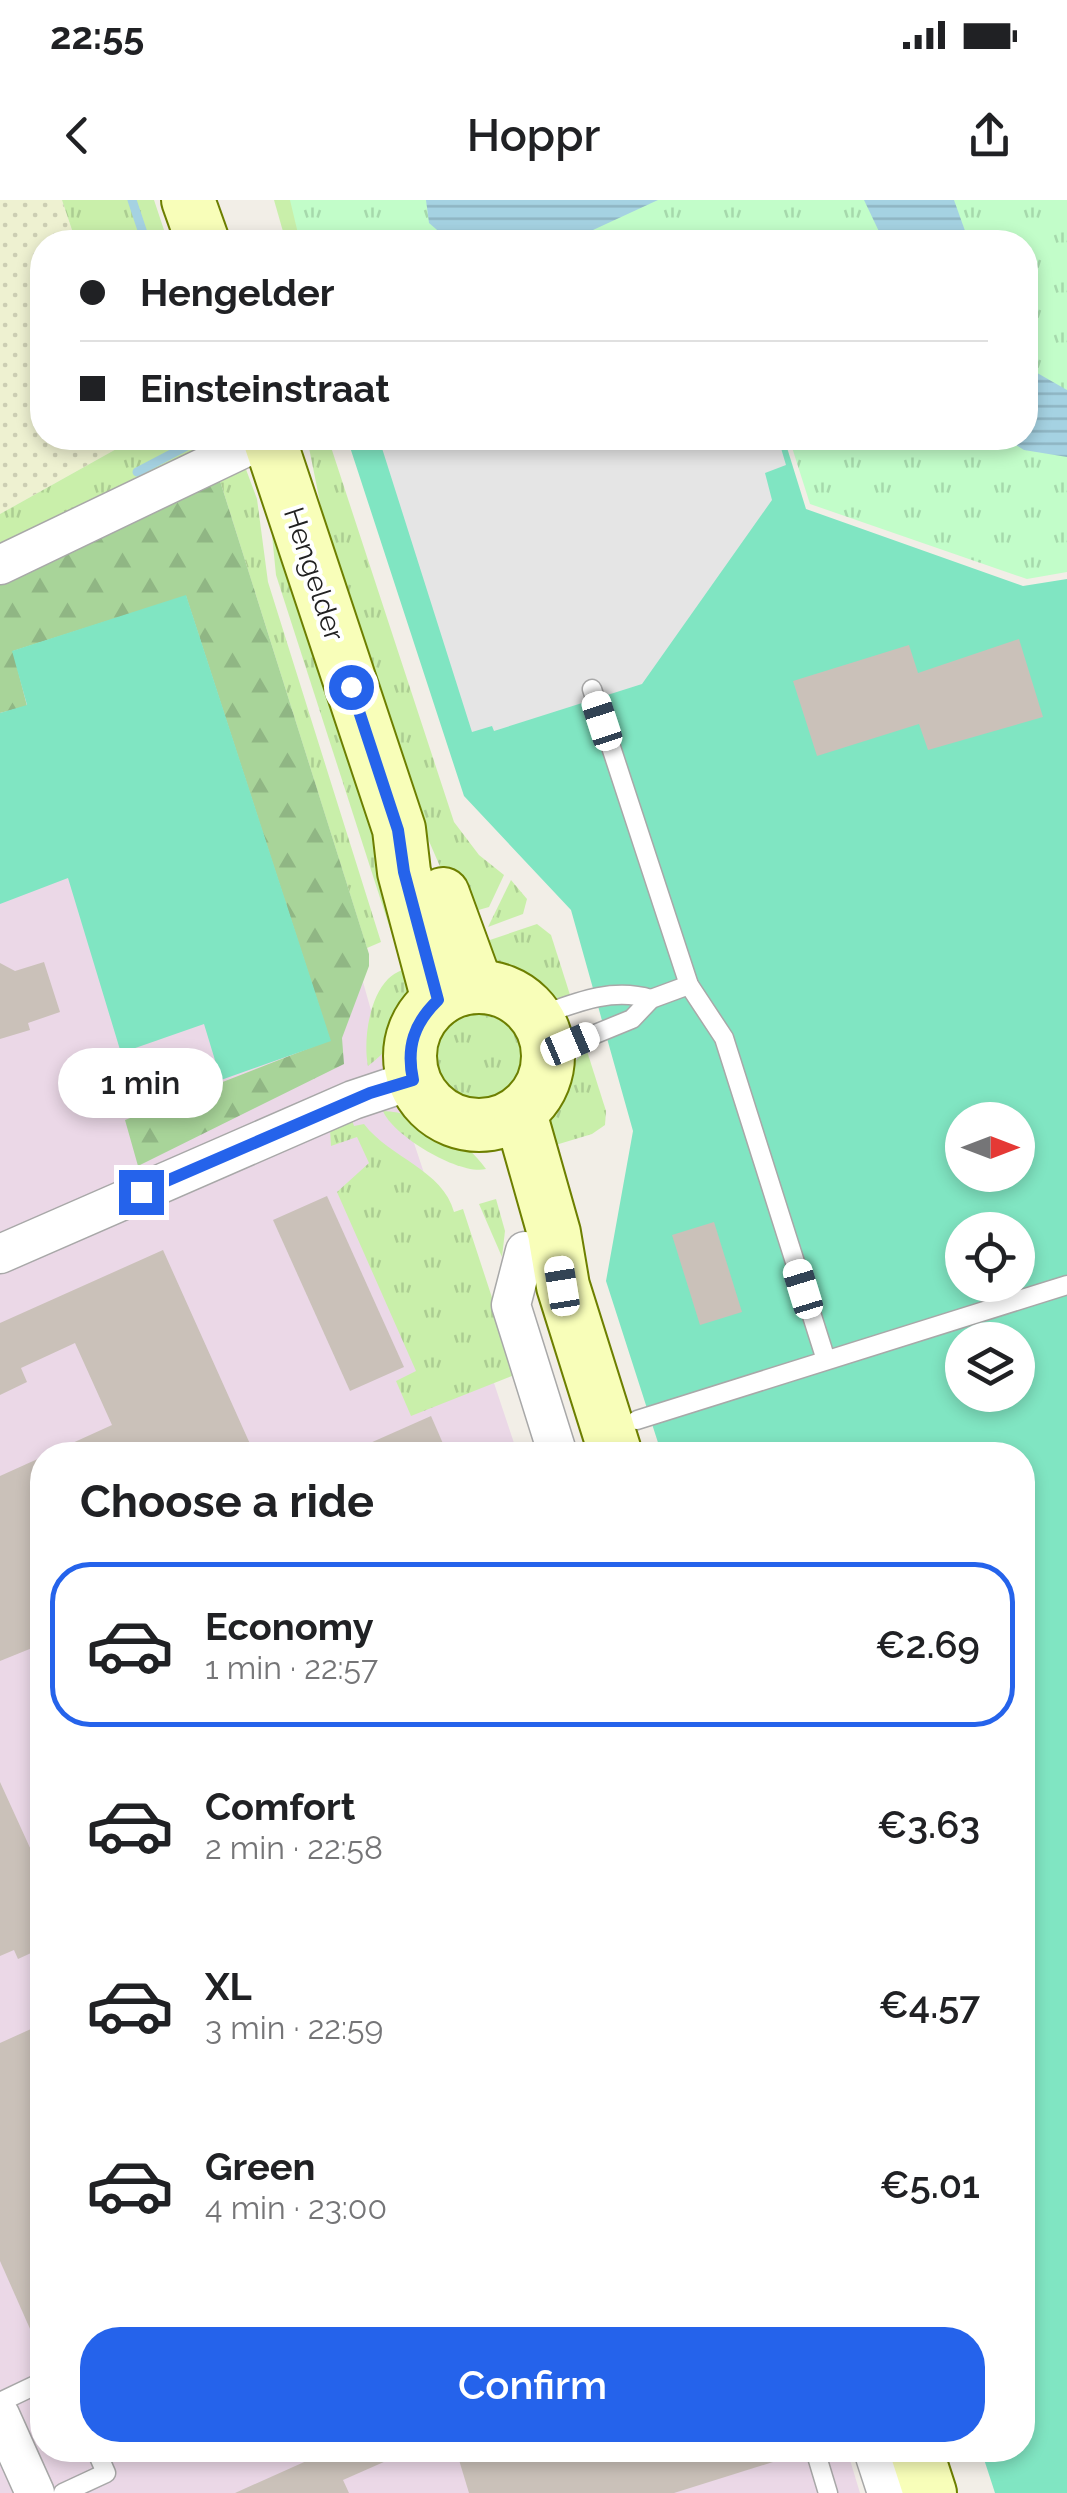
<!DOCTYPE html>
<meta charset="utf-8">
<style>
:root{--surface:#fff;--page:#f2f2f2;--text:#202124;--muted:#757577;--line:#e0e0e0;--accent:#2563eb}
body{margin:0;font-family:Raleway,sans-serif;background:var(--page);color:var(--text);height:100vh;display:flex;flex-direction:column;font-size:38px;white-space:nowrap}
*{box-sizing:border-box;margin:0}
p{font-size:32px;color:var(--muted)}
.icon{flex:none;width:55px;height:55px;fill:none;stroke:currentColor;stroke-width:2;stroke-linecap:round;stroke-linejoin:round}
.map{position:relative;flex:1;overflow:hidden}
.sheet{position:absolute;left:30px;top:1242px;width:1005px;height:1020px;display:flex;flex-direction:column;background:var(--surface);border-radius:40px;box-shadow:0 5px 15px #0003}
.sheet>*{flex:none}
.guide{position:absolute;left:30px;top:30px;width:1008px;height:220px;border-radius:40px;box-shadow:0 5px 15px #0003;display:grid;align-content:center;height:220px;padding:0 50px;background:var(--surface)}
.needle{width:65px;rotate:90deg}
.fabs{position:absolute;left:945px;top:902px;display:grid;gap:20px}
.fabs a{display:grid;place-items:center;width:90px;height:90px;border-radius:50%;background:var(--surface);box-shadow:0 5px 15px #0003;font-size:50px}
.end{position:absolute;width:45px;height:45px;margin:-22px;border:12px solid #2563eb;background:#fff;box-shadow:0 0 0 5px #fff}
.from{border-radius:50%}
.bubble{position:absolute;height:70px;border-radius:35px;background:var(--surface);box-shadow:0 5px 15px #0003;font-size:32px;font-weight:600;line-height:70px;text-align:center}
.car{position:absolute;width:30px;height:60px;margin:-30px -15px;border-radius:12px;box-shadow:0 0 8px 2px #0007;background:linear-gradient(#fff 24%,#345 0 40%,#fff 0 76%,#345 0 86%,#fff 0)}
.guide b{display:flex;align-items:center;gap:35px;height:95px;font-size:38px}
.guide b+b{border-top:2px solid var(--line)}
.guide i{width:25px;height:25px;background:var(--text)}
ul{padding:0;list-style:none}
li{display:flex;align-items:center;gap:30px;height:165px;margin:0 20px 15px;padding:0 30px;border:5px solid transparent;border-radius:40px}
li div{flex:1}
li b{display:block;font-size:38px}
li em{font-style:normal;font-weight:600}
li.selected{border-color:var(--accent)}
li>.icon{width:90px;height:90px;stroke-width:1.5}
h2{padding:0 50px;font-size:45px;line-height:120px}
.cta{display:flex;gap:20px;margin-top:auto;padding:20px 50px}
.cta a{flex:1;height:115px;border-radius:40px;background:var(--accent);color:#fff;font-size:40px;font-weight:600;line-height:115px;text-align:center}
.status{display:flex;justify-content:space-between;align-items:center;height:70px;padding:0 50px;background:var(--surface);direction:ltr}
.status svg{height:28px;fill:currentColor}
header{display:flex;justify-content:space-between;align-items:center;height:130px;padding:0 50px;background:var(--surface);font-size:45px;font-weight:600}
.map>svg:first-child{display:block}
.industrial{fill:#ebd8e7}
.farmland{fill:url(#farmland-dots)}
.grass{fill:url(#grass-tufts)}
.forest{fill:url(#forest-firs)}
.park{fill:url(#park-tufts)}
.pitch{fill:#80e5c2;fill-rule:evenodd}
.parking{fill:#e5e5e5}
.water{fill:url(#water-rules)}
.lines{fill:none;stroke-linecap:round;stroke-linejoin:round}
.stream{stroke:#a5d2e2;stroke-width:9}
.building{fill:#cac1b9}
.service-casing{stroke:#a8a8a8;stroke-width:21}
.minor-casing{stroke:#a8a8a8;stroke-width:41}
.secondary-casing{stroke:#6d7f00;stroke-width:56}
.service{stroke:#fff;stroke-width:18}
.minor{stroke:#fff;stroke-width:38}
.secondary{stroke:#f8feb9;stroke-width:52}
.route{stroke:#2563eb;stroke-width:12}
.labels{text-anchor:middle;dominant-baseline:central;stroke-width:8;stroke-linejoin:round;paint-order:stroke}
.street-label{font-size:28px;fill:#212121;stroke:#fff}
</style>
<div class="status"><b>22:55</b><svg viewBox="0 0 49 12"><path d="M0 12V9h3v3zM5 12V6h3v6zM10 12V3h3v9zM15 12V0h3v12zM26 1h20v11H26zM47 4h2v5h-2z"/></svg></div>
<header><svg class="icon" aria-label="back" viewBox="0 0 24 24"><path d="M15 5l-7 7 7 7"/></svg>Hoppr<svg class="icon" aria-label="share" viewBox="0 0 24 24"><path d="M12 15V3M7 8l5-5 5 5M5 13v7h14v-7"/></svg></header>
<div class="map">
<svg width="1067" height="2293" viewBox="0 0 1067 2293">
<defs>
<pattern id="farmland-dots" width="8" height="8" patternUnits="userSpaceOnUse" patternTransform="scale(2.5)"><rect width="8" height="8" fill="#eef1d1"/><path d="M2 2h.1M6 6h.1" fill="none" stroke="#ccceb3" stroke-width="1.8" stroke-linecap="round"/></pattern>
<pattern id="grass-tufts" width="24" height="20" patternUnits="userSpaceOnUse" patternTransform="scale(2.5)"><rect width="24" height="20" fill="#c9efaa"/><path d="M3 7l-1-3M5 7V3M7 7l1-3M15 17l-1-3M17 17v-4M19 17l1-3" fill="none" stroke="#accd92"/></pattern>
<pattern id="forest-firs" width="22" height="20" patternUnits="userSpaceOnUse" patternTransform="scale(2.5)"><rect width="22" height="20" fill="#a8d499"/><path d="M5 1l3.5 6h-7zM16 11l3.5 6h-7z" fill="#90b684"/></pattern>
<pattern id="park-tufts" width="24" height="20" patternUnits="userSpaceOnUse" patternTransform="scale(2.5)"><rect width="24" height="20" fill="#c2fdc9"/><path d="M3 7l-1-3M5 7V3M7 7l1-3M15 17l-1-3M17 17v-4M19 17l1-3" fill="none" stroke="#a6d9ac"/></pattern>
<pattern id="water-rules" width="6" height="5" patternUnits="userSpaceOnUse" patternTransform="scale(2.5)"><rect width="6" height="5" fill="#a5d2e2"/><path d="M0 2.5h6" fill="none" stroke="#8eb4c2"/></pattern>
</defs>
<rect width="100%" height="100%" fill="#f2eee7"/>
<path class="industrial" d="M233,322l145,513 140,420h-476v995h805l13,43h-860v-1863z"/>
<path class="farmland" d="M0,0h62l14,42h-34v196h94l-136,76z"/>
<g class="grass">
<path d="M62,0h92l14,42h-92z"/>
<path d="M274,0h45l2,42h-35z"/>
<path d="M136,238h99l-235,123v-47z"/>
<path d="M307,238h21l126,384 25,33 25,20 -15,32 -28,8 -42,-97 -95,-296z"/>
<path d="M244,264l13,35 11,83 113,360 -14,6 -151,-480z"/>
<path d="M268,295l140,437 -15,6 -117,-363z"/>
<path d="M511,680l16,19 -4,15 -35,13z"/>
<path d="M537,724l14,11 20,63c-36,7 -78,-27 -99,-52z"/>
<path d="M418,764c-1,38 -18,79 -50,102 -5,-25 1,-68 20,-87 8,-8 20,-11 30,-15z"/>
<circle cx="478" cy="857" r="45"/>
<path d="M587,851l19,60 -1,14 -13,9 -53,16c4,-37 16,-76 48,-99z"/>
<path d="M383,911c37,1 82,28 103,58 -26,7 -93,-33 -103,-58z"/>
<path d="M352,920l2,6 10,-2c26,34 79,46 90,88l9,-3 54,165 -106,42 -15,-35 20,-10 -79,-179 32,-29 -12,-26 -26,9 -1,-16z"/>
<path d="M496,999l9,32 -3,26 -23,-53z"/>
</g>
<path class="forest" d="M216,268l153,486v12l-27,72 2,26 -206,102 -13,-46 205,-80 -144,-444 -173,55 14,55 -27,7v-138z"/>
<path class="park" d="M290,0h777v372l-40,7 -217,-75 -21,-66h236v-196h-725z"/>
<g class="pitch">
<path d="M347,238h437l22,71 217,77 44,-7v1914h-72l-14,-43h41v-995h-360l-56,-174 27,-150 -62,-221 -107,-114zM962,920h56v55h-56zM962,1030h56v55h-56zM962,1140h56v55h-56z"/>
<path d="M186,395l145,446 -110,39 -17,-56 -83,29 -53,-175 -68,26v-191l27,-8 -15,-54z"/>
</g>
<path class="parking" d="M403,238h375l8,27 -21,8 7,27 -130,184 -148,47 -2,-5 -20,6 -91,-287z"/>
<g class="water">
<path d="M426,0h232l-91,42h-116l-22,-19z"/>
<path d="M864,0h90l15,42h-85z"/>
<path d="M1025,166l42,24v67l-43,-7 -19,-12h20z"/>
</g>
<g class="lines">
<g class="stream">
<path d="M132,0l14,42"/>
<path d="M137,272l65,-34"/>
</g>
</g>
<g class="building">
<path d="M1019,439l24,78 -115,33 -9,-26 -102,32 -24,-75 116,-36 9,28z"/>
<path d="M44,762l16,50 -32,11 2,7 -30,9v-76l15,8z"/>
<path d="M327,996l77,171 -54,24 -77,-171z"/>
<path d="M714,1022l28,90 -42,13 -28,-90z"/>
<path d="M163,1050l92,205h-209l66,-30 -37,-82 -54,25 6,14 -27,13v-72z"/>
<path d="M431,1216l17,39h-105z"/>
<path d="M42,1257v187l-42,17v-185z"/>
<path d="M0,1582l31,68 11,-5v103l-24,11 -4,-9 -14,6z"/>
<path d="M42,1824v332l-42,-95v-218z"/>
<path d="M331,2250h80l-68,30 6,13h-114z"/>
<path d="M456,2250h336v6l-118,37h-205z"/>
</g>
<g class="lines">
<g class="service-casing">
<g id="service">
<path d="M592,489l97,296 35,53 102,322"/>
<path d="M536,817c39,-14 75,-30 115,-18"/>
<path d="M549,853l83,-34 19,-20 38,-14"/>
<path d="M637,1220l430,-135"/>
<path d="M0,2202l42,-20"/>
<path d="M815,2250l13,43"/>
<path d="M63,2293l43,-20 -10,-23"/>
</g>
</g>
<g class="minor-casing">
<g id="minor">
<path d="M0,365l265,-127"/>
<path d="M525,1051l-14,54 47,150"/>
<path d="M0,1054l353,-154 60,-20"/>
<path d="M0,2215l35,78"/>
<path d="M873,2250l14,43"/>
</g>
</g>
<g class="secondary-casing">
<g id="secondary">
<path d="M188,0l15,42"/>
<path d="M269,238l130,391 5,43 34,128"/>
<path d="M443,694l34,93"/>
<circle cx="479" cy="856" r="69"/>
<path d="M520,913l34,120 9,53 53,169"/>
<path d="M916,2250l14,43"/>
</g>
</g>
<use href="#service" class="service"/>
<use href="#minor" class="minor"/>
<use href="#secondary" class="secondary"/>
</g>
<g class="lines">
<path class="route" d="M141,992l229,-99 43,-13c-7,-33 1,-57 25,-80l-34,-128 -6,-42 -47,-143"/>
</g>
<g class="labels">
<g class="street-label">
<text transform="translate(314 374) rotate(72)">Hengelder</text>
</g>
</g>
</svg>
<div class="fabs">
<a><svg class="needle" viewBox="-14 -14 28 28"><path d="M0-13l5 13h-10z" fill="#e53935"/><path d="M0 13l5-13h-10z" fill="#757577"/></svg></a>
<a><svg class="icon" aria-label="locate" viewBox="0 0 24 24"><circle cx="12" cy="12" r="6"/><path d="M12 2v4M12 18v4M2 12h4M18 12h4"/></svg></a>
<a><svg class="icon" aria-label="layers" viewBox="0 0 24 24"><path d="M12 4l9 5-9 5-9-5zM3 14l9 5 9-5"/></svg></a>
</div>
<i class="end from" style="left:351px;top:487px"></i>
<i class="end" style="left:141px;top:992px"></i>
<div class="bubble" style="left:58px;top:848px;width:165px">1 min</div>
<i class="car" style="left:602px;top:521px;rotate:342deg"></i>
<i class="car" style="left:570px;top:844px;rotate:67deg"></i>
<i class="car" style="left:562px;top:1086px;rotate:351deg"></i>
<i class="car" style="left:803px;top:1089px;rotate:343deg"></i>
<div class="guide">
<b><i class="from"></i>Hengelder</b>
<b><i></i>Einsteinstraat</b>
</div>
<section class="sheet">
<h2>Choose a ride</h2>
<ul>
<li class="selected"><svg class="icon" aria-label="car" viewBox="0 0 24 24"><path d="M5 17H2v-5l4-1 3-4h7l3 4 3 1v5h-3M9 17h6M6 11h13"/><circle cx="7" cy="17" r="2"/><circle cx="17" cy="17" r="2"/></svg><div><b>Economy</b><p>1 min · 22:57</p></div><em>€2.69</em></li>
<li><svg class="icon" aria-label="car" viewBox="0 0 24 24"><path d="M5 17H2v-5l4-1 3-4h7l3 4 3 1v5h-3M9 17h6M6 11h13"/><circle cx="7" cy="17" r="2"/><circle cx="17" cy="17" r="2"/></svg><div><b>Comfort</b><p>2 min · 22:58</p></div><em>€3.63</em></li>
<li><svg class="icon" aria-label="car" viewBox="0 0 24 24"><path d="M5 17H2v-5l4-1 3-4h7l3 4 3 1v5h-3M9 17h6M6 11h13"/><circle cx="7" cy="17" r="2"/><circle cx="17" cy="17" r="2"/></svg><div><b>XL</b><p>3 min · 22:59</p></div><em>€4.57</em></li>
<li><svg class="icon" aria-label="car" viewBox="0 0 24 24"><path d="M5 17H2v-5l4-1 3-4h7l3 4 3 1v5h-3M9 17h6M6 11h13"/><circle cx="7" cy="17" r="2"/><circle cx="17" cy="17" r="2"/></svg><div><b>Green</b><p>4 min · 23:00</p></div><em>€5.01</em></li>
</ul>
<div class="cta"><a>Confirm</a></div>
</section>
</div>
